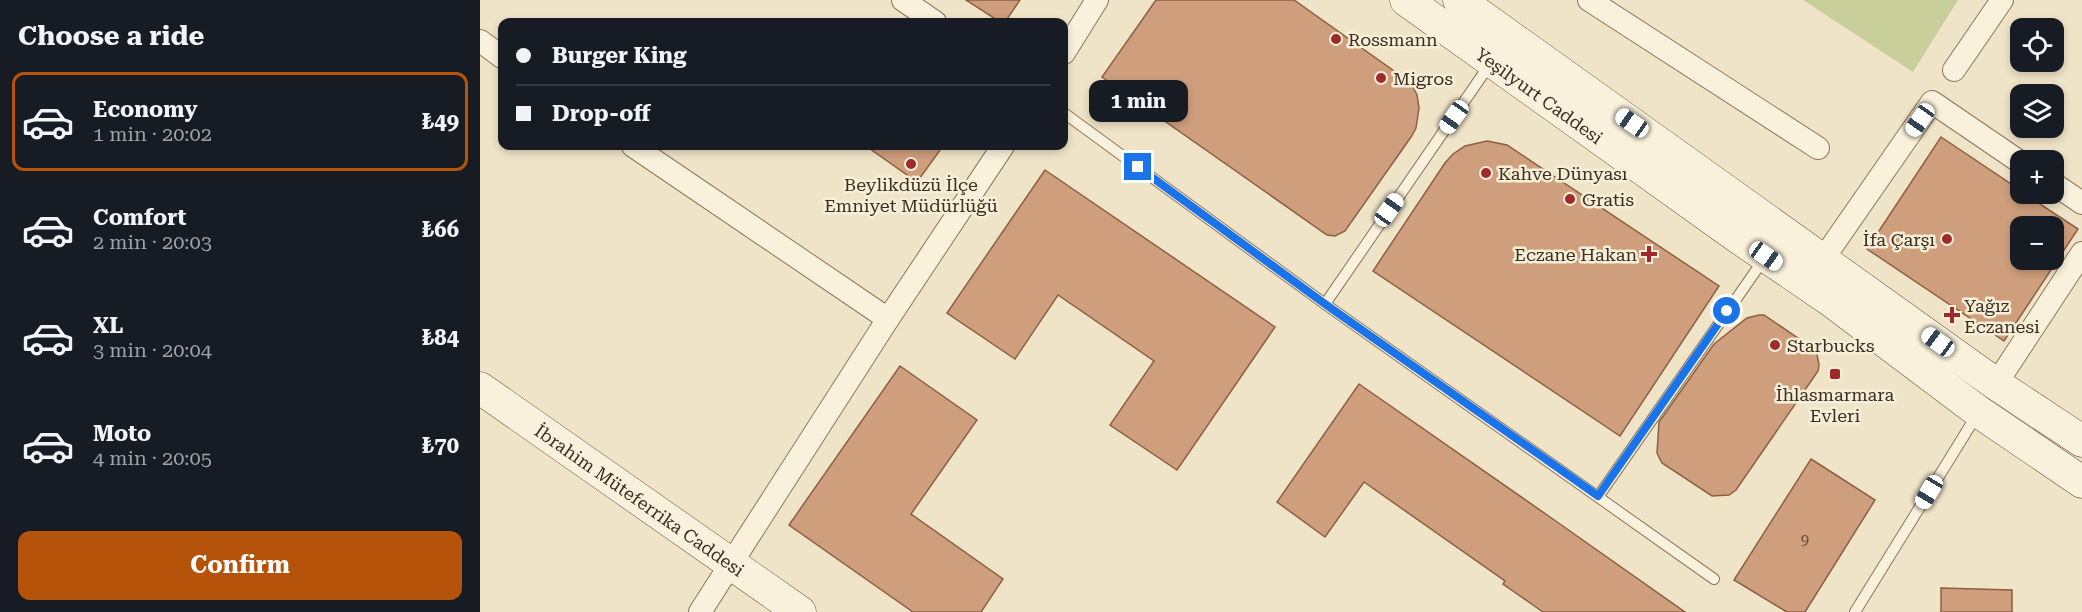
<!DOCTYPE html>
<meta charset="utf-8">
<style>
:root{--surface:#171b24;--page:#242831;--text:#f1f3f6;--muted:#9ea1a6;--line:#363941;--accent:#b45309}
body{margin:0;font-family:"Roboto Serif",serif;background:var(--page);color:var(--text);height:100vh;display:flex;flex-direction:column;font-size:22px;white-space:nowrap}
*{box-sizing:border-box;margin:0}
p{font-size:20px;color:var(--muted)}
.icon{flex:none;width:33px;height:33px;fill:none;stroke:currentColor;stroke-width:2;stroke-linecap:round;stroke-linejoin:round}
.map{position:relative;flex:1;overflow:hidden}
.panel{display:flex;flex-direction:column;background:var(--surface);width:480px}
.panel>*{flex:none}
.banner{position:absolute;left:18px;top:18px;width:570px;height:132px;border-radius:12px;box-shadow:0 3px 9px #0003;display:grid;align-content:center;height:132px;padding:0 18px;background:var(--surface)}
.controls{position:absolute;left:1530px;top:18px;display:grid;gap:12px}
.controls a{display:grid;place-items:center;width:54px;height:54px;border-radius:12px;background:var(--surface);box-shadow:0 3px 9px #0003;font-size:30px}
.end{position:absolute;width:27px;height:27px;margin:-14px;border:8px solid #1a73e8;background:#fff;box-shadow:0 0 0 3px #fff}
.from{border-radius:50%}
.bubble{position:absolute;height:42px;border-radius:12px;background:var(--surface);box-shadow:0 3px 9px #0003;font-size:20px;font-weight:700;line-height:42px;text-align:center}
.car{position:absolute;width:18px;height:36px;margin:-18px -9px;border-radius:8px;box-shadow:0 0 4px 2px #0007;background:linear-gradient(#fff 24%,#345 0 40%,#fff 0 76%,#345 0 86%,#fff 0)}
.banner b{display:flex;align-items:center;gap:21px;height:57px;font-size:22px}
.banner b+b{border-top:2px solid var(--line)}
.banner i{width:15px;height:15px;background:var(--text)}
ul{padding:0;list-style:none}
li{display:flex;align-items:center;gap:18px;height:99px;margin:0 12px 9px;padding:0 6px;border:3px solid transparent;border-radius:12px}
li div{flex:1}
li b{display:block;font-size:22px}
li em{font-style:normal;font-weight:700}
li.active{border-color:var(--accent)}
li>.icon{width:54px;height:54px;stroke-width:1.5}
h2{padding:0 18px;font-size:27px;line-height:72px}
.action{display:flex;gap:12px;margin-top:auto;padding:12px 18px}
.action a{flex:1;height:69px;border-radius:12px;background:var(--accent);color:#fff;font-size:24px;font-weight:700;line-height:69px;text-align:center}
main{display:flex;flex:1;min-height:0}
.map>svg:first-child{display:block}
.green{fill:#c9cf9b}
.building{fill:#cf9f7d;stroke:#8d5f41;stroke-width:1.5;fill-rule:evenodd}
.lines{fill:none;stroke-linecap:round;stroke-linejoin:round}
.lane-casing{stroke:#8d765c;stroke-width:12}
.street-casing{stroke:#8d765c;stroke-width:24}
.secondary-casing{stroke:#6f573f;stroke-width:33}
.lane{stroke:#faf1dc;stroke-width:10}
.street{stroke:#faf1dc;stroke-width:22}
.secondary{stroke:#faf1dc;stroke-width:32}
.route{stroke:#1a73e8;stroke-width:8}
.poi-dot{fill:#9e2a2b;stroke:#f7eed8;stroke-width:2}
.labels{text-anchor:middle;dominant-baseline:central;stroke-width:5;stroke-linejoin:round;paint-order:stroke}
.number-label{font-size:15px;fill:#624a37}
.poi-label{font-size:18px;fill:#3d2e20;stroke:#f7eed8;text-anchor:start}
.street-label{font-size:18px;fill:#3d2e20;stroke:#f7eed8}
</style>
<main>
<section class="panel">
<h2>Choose a ride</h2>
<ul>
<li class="active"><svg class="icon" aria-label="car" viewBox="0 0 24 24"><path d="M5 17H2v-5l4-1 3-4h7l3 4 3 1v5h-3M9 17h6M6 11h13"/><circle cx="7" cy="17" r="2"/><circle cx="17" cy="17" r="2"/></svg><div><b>Economy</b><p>1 min · 20:02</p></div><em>₺49</em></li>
<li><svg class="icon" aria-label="car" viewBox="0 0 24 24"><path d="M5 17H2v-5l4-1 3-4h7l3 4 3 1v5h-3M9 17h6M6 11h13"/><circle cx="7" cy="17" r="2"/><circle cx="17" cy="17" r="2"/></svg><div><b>Comfort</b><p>2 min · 20:03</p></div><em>₺66</em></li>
<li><svg class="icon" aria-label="car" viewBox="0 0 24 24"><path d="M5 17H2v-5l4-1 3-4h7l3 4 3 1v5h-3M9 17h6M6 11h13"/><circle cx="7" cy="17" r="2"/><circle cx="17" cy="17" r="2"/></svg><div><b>XL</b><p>3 min · 20:04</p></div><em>₺84</em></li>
<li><svg class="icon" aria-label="car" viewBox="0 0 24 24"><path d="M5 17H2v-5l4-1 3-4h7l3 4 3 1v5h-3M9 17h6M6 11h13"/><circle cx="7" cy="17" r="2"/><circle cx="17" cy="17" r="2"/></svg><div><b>Moto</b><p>4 min · 20:05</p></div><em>₺70</em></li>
</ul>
<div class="action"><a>Confirm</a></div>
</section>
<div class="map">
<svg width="1602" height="612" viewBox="0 0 1602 612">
<rect width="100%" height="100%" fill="#f0e4c8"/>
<path class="green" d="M1323,0h155l-45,72z"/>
<g class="building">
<path d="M486,0h54l-15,22h-5z"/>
<path d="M676,0h138l117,83 6,12 2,13 -3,20 -5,9 -66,94 -10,5 -8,-1 -225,-158z"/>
<path d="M1461,137l79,53v4h5l53,35 -74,112 -137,-92zM1540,226h34v34h-34z"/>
<path d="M1007,141l20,4 212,141 -99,150 -247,-165 72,-108 8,-9 12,-8z"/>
<path d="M386,146h77l-26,36z"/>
<path d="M565,170l230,157 -98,143 -67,-45 44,-64 -96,-66 -43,64 -68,-46z"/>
<path d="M1279,315h5l50,34 3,5 2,11 -1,6 -82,119 -7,5 -17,1 -50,-33 -5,-10 2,-31 55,-78 33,-26z"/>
<path d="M420,366l77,54 -66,94 92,65 -22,33h-68l-124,-87z"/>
<path d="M879,384l191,133 135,95h-142l-40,-28 2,-3 -141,-99 -39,55 -48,-35z"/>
<path d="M1331,459l64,41 -70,112h-18l-53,-32z"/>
<path d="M1461,588l71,2v22h-71z"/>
</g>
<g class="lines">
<g class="lane-casing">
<g id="lane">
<path d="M584,113l261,191 389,275"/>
<path d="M845,304l165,-240"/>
<path d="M1118,497l166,-238"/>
<path d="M1375,612l123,-199"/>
</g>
</g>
<g class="street-casing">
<g id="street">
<path d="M423,0l32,22"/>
<path d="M1109,0l229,148"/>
<path d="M0,41l22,16"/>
<path d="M584,53l33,-53"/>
<path d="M1474,70l48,-70"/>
<path d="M153,146l255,173"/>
<path d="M1574,184l28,19"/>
<path d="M1343,259l109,-157 88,60"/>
<path d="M1516,384l86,-131"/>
<path d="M220,612l188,-293 115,-173"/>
</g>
</g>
<g class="secondary-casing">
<g id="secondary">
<path id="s1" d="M926,0l333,238 91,62 149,112 103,70"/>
<path d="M979,0l537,384 86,57"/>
<path id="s2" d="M0,388l320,224"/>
</g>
</g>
<use href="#lane" class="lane"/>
<use href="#street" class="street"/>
<use href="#secondary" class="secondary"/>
</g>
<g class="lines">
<path class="route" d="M658,167l187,137 273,192 129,-185"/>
</g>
<g class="poi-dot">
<circle cx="856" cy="39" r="6"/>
<circle cx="901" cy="78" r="6"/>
<circle cx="431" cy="164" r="6"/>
<circle cx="1006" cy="173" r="6"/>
<circle cx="1090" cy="199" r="6"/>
<circle cx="1467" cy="239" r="6"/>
<path d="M1166 245h6v6h6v6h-6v6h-6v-6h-6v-6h6z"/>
<path d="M1469 306h6v6h6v6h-6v6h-6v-6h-6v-6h6z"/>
<circle cx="1295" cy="345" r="6"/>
<rect x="1349" y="368" width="12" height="12" rx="3"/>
</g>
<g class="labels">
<g class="number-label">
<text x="1325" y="540">9</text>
</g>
<g class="poi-label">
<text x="868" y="39">Rossmann</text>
<text x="913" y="78">Migros</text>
<text x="1018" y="173">Kahve Dünyası</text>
<text x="431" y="184" text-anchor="middle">Beylikdüzü İlçe<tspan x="431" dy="21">Emniyet Müdürlüğü</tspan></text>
<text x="1102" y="199">Gratis</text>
<text x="1455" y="239" text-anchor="end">İfa Çarşı</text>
<text x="1157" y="254" text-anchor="end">Eczane Hakan</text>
<text x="1484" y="305">Yağız<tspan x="1484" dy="21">Eczanesi</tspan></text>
<text x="1307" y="345">Starbucks</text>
<text x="1355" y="394" text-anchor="middle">İhlasmarmara<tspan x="1355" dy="21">Evleri</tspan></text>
</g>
<g class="street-label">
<text stroke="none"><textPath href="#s1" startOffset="164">Yeşilyurt Caddesi</textPath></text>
<text stroke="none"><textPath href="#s2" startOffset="195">İbrahim Müteferrika Caddesi</textPath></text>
</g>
</g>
</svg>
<div class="controls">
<a><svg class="icon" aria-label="locate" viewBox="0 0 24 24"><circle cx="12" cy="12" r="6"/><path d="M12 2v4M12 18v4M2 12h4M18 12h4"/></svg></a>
<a><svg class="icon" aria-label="layers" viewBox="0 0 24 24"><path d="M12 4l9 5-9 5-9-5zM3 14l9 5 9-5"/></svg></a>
<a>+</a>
<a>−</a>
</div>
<i class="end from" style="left:1247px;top:311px"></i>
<i class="end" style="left:658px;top:167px"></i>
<div class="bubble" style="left:609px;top:80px;width:99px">1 min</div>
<i class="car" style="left:974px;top:117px;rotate:215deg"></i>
<i class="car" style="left:1440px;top:120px;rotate:215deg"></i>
<i class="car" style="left:1152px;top:123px;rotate:305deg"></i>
<i class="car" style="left:909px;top:210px;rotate:35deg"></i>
<i class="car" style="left:1286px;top:256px;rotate:125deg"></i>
<i class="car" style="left:1458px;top:342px;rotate:306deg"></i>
<i class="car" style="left:1449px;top:492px;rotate:211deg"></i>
<div class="banner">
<b><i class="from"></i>Burger King</b>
<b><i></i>Drop-off</b>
</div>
</div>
</main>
